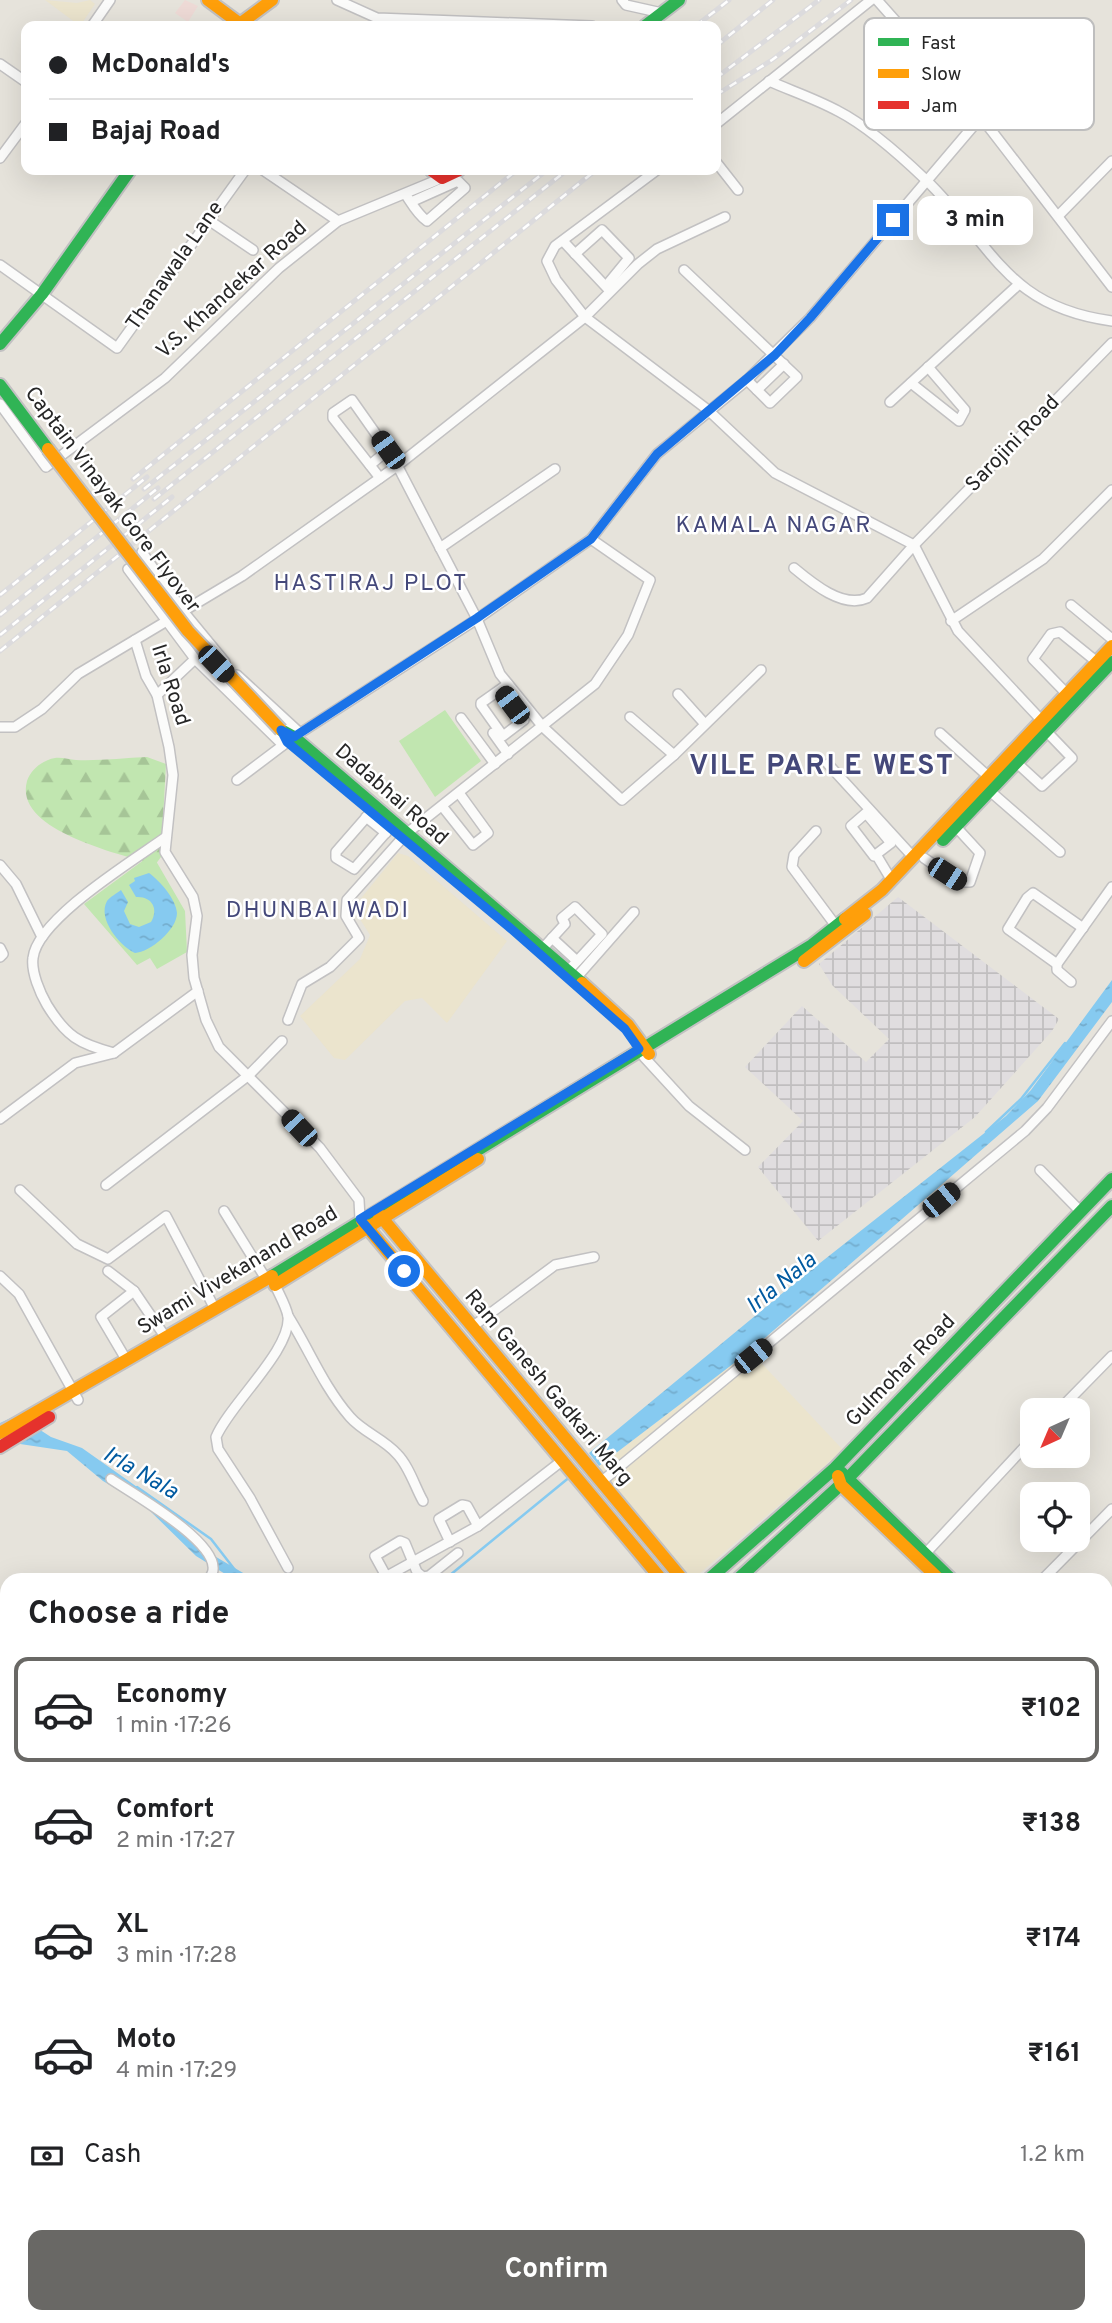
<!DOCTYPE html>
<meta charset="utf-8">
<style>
:root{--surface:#fff;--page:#f2f2f2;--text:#202124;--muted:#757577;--line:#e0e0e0;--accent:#696865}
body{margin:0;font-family:Overpass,sans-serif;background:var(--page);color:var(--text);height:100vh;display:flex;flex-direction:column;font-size:26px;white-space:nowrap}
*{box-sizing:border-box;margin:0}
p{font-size:23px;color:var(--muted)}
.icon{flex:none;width:38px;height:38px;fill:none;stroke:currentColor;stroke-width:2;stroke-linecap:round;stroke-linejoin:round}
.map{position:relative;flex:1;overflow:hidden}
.drawer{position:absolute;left:0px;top:1573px;width:1113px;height:751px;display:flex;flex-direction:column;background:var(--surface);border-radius:21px 21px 0 0;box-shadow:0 7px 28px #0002}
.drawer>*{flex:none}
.guide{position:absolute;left:21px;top:21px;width:700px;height:154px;border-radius:14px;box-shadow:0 7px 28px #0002;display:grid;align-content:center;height:154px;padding:0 28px;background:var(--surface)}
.needle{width:46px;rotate:224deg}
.controls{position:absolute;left:1020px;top:1398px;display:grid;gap:14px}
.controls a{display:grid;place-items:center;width:70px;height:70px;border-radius:14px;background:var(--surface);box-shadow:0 7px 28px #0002;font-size:35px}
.end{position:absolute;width:32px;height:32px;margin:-16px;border:9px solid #1a73e8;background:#fff;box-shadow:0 0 0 4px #fff}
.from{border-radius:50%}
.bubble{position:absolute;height:49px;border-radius:14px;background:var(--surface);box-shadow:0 7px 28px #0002;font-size:23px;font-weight:700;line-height:49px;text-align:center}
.car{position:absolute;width:21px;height:42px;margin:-21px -10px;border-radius:9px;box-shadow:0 0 5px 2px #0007;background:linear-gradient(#222 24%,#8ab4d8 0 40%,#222 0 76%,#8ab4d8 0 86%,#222 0)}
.guide b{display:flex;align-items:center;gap:24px;height:66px;font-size:26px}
.guide b+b{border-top:2px solid var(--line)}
.guide i{width:18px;height:18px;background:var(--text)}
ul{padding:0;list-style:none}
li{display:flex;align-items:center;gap:21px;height:105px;margin:0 14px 10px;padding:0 14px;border:4px solid transparent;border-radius:14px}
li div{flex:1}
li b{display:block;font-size:26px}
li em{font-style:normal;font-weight:700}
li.active{border-color:var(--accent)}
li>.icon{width:63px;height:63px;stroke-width:1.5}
h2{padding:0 28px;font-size:32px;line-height:84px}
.pay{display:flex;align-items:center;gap:18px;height:77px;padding:0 28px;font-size:26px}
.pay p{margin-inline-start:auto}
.button{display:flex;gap:14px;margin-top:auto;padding:14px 28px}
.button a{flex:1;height:80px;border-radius:14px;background:var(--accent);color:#fff;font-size:28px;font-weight:700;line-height:80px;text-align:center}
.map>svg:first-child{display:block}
.industrial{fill:url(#industrial-grid)}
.education{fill:#ebe4cd}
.medical{fill:#eedad6}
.forest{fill:url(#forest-firs)}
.park{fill:#c1e6b0}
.water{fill:url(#water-ripples)}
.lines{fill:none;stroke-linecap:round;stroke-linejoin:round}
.stream{stroke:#86caf0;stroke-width:2.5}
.street-casing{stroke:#c2c1c2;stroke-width:12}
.fast-casing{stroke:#c2c1c2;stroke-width:16}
.slow-casing{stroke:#c2c1c2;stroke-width:16}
.jam-casing{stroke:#c2c1c2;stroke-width:16}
.street{stroke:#fbfbfa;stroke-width:9}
.fast{stroke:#30b455;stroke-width:12}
.slow{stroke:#ff9f0a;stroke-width:12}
.jam{stroke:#e5322d;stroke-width:12}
.rail-casing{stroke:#dcdbdd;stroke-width:5}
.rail{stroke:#fff;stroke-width:2.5;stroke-dasharray:8;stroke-linecap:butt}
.slow-bridge-casing{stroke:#c2c1c2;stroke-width:16;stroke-linecap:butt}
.slow-bridge{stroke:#ff9f0a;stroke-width:12}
.route{stroke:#1a73e8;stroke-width:9}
.labels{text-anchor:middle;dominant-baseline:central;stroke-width:5;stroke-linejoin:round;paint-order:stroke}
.street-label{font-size:21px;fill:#262626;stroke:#fff}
.neighbourhood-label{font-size:23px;letter-spacing:2px;fill:#44487a;stroke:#fff}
.water-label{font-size:23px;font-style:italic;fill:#015aa0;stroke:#fff}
.district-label{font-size:28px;font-weight:bold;letter-spacing:2px;fill:#44487a;stroke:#fff}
.key{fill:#fff;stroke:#bebebe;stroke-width:2}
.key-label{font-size:19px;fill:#262626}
</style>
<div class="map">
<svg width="1112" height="2323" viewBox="0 0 1112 2323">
<defs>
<pattern id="industrial-grid" width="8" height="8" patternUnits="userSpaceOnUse" patternTransform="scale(1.75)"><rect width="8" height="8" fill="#e0dddf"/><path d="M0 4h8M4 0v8" fill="none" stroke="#c0bebf"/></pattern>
<pattern id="forest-firs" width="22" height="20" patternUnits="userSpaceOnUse" patternTransform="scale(1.75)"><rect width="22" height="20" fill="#c1e6b0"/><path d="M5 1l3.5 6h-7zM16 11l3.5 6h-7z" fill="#a6c597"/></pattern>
<pattern id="water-ripples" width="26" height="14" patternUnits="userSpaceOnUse" patternTransform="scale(1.75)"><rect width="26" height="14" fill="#86caf0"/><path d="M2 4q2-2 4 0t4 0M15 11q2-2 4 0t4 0" fill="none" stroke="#74adce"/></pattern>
</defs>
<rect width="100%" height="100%" fill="#e6e3db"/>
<g class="industrial">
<path d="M898,897l161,122 -7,12 -77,86 -157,124 -60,-74 45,-46 -58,-54 57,-61 64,56 23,-23 -57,-54 -13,-21z"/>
<path d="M905,2317h62l2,6h-62z"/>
</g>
<g class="education">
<path d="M45,0l32,3 13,-3 5,4 -15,22z"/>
<path d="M398,853l10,3 99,85 -60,82 -25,-25 -17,3 -60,59 -11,-2 -34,-42 60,-57 10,-24 -17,-27z"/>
<path d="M750,1351l93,99 -151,130 -93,-114z"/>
</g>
<path class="medical" d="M185,0l13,6 -10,16 -13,-9z"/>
<path class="forest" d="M147,757l19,7 -5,93 -6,8c-33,-11 -142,-34 -128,-84 4,-12 16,-21 28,-23 7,-1 15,2 21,2 23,1 48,-2 71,-3z"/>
<g class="park">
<path d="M445,710l36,51 -46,36 -36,-56z"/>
<path d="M152,854l33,57 2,41 -30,17 -7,-11 -13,7 -53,-61z"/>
<path d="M812,2317h53l1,6h-52z"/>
</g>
<g class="water">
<path d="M149,873c11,8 27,26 28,40 0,17 -27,39 -42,40 -15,-7 -38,-34 -28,-52 3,-4 10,-8 14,-11l7,12 -4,9 6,13 9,3 12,-5c8,-13 1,-26 -15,-25l-7,-12 6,-4 -1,-3z"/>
<path d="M1112,980v22l-74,99 -288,250 -151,115 -10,-13 207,-171 210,-166 25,-26z"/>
<path d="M17,1415l34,22 31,11 75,53 44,47 54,32h-20l-39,-24 -51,-50 -42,-25 -36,-30 -67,-10v-18z"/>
</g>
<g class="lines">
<g class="stream">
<path d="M986,1132l35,-33 44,-56"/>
<path d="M137,1487l74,52 24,31"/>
<path d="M444,1580l127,-104"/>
</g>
<g class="street-casing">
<g id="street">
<path d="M337,0l40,18 215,8"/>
<path d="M622,0l4,5 36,8"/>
<path d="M877,0l104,117 131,170"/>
<path d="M92,26l18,-26"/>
<path d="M0,64l26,18"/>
<path d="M769,81c23,10 47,18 69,30 31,16 63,45 88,69 68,66 80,127 186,141"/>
<path d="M716,124l155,-124"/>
<path d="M0,158l26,-35"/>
<path d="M716,162l22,28"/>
<path d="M263,170l75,51"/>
<path d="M657,170l-102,76 -8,15 9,19 29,37 123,93 67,63 139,72"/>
<path d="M406,195c6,9 12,20 21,26l38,-33 -7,-7 -47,21"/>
<path d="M1059,215l53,-54"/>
<path d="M207,219l46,31"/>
<path d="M563,241l46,49"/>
<path d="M575,254l27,-24 27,28 -23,28"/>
<path d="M0,265l117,83 128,-178"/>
<path d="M684,270l113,107 -27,26 -23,-23"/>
<path d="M911,383l48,38 6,-11 -37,-43"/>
<path d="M757,390l27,-26"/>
<path d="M890,402l128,-117"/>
<path d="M0,404l46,63 119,-89 114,-110 59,-47 104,-43"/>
<path d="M370,465l18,-15"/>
<path d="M380,478l-47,-60v-5l19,-13 43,61 82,158 23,55 43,53 79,73 52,-45 87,-85"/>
<path d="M914,545l44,86 86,92"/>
<path d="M440,548l115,-79"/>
<path d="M142,552l41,59 42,51"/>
<path d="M794,568c18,15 49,41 73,30l47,-53 198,-202"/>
<path d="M128,569l67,90 88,86"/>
<path d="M1071,605l41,34"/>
<path d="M951,621l92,-62 69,-69"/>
<path d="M135,640l11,36 11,19 12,52 4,28 -8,77 28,45 4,19 -5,39 2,23 12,42 13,27 101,101 39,52 1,19"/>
<path d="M237,675l63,58"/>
<path d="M501,689l23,31 -21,16 -22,-31v-2l27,-19"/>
<path d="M678,694l26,29"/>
<path d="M157,695l38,-36"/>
<path d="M1068,695l-35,-36 18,-25 9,-2 37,30"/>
<path d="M630,717l44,38"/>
<path d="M461,718l34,46"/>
<path d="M0,727h15l27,-18 36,-35 164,-98 155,-110 188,-149 53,-53 19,-15 68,-32"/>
<path d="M493,733l15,21"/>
<path d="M940,733l50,45"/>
<path d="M294,737l183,-118 114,-80 66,-85 90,-74 63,-62 171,-201 68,-88"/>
<path d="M828,764l86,94"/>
<path d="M1018,764l24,22 30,-28 -24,-25"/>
<path d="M237,780l49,-37"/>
<path d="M991,792l69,60"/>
<path d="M442,806l31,39 15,-12 -29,-40"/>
<path d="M370,813l-34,39v6l18,11 35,-40"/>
<path d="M866,813l25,30 -17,13 -23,-30z"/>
<path d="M366,817l20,16"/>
<path d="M816,831l-22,24 -2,12 44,59"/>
<path d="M877,856l15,25"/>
<path d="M924,858l35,24h11l10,-29 -23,-25"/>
<path d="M0,865l16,19 26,53"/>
<path d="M552,938l25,23"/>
<path d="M0,948l3,6 -3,3"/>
<path d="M543,948l22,-24 -3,-6 13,-11 27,27 -34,37"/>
<path d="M1057,964l-49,-35 19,-31 6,-5 50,35"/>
<path d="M576,978l58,-66"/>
<path d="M1071,982l-14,-12v-6l55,-77"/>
<path d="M288,1020l14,-36 28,-17 29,-29 -13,-22 1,-16 59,-66 189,-150 33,-49 22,-55 -59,-41"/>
<path d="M114,1053c-35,-9 -48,-17 -67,-48 -7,-12 -16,-33 -14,-47 4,-39 101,-98 133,-121"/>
<path d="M644,1057l45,49 56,44"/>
<path d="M0,1119l75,-56 39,-10 84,-62"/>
<path d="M1040,1170l41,42"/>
<path d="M106,1185l143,-110 33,-34"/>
<path d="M20,1190l57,54 31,15 58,-43 49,93"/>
<path d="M224,1211l42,68"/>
<path d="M108,1271l26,20"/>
<path d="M0,1276l19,18 59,106"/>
<path d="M275,1285c4,9 11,21 13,31 4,33 -58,88 -72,121l2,12 32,49 38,70"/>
<path d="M288,1316c21,33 35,70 62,101 13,15 34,22 47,37 12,12 18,33 26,47"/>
<path d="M472,1327l83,-62 39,-8"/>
<path d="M127,1361l-26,-44 33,-26 32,47"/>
<path d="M1059,1410l53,-54"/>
<path d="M111,1479c22,15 106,62 102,91 0,3 -3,7 -4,10"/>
<path d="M601,1482l424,-351 22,-23 65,-87"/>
<path d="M450,1542l-11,-23 23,-14 5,1 11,20"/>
<path d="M925,1554l107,-115"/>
<path d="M386,1576l-11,-20 25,-15 5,2 12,29 6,5 6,-1 29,-23"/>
<path d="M380,1580l98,-54 85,-66"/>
<path d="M1042,1580l70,-71"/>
<path d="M0,1654l7,6"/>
<path d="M1106,1667l6,-6"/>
<path d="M0,1714l7,-9"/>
<path d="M0,1760l7,-8"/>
<path d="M0,1773l7,7"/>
<path d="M1106,2027l6,-6"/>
<path d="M1106,2107l6,-7"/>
<path d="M1106,2119l6,6"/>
<path d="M1106,2170l6,-6"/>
<path d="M1106,2301l6,-6"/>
<path d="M258,2317l23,6"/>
<path d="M635,2317h7"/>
<path d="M241,2323l1,-6"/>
<path d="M357,2323l2,-6"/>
<path d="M374,2323l2,-6"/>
<path d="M482,2323l1,-6"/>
<path d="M604,2323l3,-6"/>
<path d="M707,2323l8,-6"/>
<path d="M1085,2323l6,-6"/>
</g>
</g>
<g class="fast-casing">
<g id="fast">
<path d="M645,26l34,-26"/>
<path d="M0,344l42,-50 88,-124"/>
<path d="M0,385l48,64"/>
<path d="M281,730l13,7 288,246"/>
<path d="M943,840l169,-178"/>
<path d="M272,1276l540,-331 33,-26"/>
<path d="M841,1472l111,108"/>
<path d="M708,1580l127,-112 277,-289"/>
<path d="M737,1580l112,-103 263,-271"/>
<path d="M1106,1854l6,-7"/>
<path d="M0,1947l7,3"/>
<path d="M0,2252l7,1"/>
<path d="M976,2317l2,6"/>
<path d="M109,2323l1,-6"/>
<path d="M127,2323l1,-6"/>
</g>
</g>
<g class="slow-casing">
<g id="slow">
<path d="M208,0l35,26"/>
<path d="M237,26l35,-26"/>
<path d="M845,919l37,-29 230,-244"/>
<path d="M804,961l61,-47"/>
<path d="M582,983l46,42 21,29"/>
<path d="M378,1213l305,367"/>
<path d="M362,1221l300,359"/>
<path d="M275,1285l203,-126"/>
<path d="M0,1433l272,-157"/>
<path d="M838,1476l3,9 99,95"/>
<path d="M1106,1741l6,6"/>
<path d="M0,2268h7"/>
</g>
</g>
<g class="jam-casing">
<g id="jam">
<path d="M431,170l11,8 17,-8"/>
<path d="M0,1447l49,-30"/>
<path d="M802,2317l2,6"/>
</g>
</g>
<use href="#street" class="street"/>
<use href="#fast" class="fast"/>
<use href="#slow" class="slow"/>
<use href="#jam" class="jam"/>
<g class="rail-casing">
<g id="rail">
<path d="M696,26l33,-26"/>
<path d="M716,46l57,-46"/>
<path d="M716,78l103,-78"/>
<path d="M716,95l56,-35 79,-60"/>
<path d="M133,479l384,-309"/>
<path d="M144,489l403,-319"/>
<path d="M154,499l413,-329"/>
<path d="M0,595l147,-118"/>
<path d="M0,615l158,-127"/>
<path d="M0,635l172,-138"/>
<path d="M0,651l596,-481"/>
</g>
</g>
<use href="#rail" class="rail"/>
<g class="slow-bridge-casing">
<path id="slow-bridge" d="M48,449l140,182 93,99"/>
</g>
<use href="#slow-bridge" class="slow-bridge"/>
</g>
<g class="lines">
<path class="route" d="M404,1271l-44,-52 279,-170 -14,-20 -116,-102 -222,-185 -6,-12 13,7 6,-4 177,-115 114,-79 66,-85 118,-99 35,-37 83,-98"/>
</g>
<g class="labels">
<g class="street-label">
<text transform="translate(175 266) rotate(-55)">Thanawala Lane</text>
<text transform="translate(232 290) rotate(-42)">V.S. Khandekar Road</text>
<text transform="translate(1013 444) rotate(-46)">Sarojini Road</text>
<text transform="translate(112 500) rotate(53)">Captain Vinayak Gore Flyover</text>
<text transform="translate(170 685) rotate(72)">Irla Road</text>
<text transform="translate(391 795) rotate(41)">Dadabhai Road</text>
<text transform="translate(238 1271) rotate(-31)">Swami Vivekanand Road</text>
<text transform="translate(901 1371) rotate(-46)">Gulmohar Road</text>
<text transform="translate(548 1388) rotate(50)">Ram Ganesh Gadkari Marg</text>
</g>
<g class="neighbourhood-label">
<text x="774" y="526">KAMALA NAGAR</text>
<text x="371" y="584">HASTIRAJ PLOT</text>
<text x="318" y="911">DHUNBAI WADI</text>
</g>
<g class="water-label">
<text transform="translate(782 1284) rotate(-39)">Irla Nala</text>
<text transform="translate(140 1474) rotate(30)">Irla Nala</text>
</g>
<g class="district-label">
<text x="822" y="767">VILE PARLE WEST</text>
</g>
</g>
<rect x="864" y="18" width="230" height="112" rx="10" class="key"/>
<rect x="878" y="38" width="31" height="8" fill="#30b455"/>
<rect x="878" y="69" width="31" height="9" fill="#ff9f0a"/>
<rect x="878" y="101" width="31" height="8" fill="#e5322d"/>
<g class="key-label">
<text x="921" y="49">Fast</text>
<text x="921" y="80">Slow</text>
<text x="921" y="112">Jam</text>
</g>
</svg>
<div class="controls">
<a><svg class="needle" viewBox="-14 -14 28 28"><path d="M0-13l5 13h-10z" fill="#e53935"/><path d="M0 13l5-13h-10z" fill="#757577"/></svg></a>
<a><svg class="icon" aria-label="locate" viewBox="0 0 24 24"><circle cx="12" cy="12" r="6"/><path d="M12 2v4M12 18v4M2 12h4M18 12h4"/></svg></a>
</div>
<i class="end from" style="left:404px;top:1271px"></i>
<i class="end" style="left:893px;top:220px"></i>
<div class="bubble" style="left:917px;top:196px;width:116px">3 min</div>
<i class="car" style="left:388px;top:450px;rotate:324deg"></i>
<i class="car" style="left:216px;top:664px;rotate:136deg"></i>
<i class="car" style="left:512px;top:705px;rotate:323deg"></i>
<i class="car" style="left:947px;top:874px;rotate:123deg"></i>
<i class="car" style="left:299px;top:1128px;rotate:317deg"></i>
<i class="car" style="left:941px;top:1200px;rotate:51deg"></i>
<i class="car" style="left:753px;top:1356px;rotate:51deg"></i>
<div class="guide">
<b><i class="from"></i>McDonald's</b>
<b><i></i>Bajaj Road</b>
</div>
<section class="drawer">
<h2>Choose a ride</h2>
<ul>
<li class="active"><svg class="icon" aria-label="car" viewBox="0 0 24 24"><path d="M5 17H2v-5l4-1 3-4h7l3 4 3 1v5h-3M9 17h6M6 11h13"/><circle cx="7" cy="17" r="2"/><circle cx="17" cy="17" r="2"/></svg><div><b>Economy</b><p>1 min · 17:26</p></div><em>₹102</em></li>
<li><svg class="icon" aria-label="car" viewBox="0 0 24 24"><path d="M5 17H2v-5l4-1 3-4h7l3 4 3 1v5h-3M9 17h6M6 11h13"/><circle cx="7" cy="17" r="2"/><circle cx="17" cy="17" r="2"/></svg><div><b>Comfort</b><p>2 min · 17:27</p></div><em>₹138</em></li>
<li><svg class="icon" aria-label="car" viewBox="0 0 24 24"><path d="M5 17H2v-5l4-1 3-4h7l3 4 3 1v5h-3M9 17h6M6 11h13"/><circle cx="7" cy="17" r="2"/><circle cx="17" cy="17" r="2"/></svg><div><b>XL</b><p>3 min · 17:28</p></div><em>₹174</em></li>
<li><svg class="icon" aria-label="car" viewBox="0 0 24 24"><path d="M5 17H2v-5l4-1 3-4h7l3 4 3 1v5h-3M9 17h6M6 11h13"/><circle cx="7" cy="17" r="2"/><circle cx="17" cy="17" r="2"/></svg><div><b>Moto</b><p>4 min · 17:29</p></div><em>₹161</em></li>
</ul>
<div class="pay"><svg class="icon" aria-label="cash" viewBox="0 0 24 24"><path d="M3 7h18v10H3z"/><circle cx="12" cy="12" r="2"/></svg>Cash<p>1.2 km</p></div>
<div class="button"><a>Confirm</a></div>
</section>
</div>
